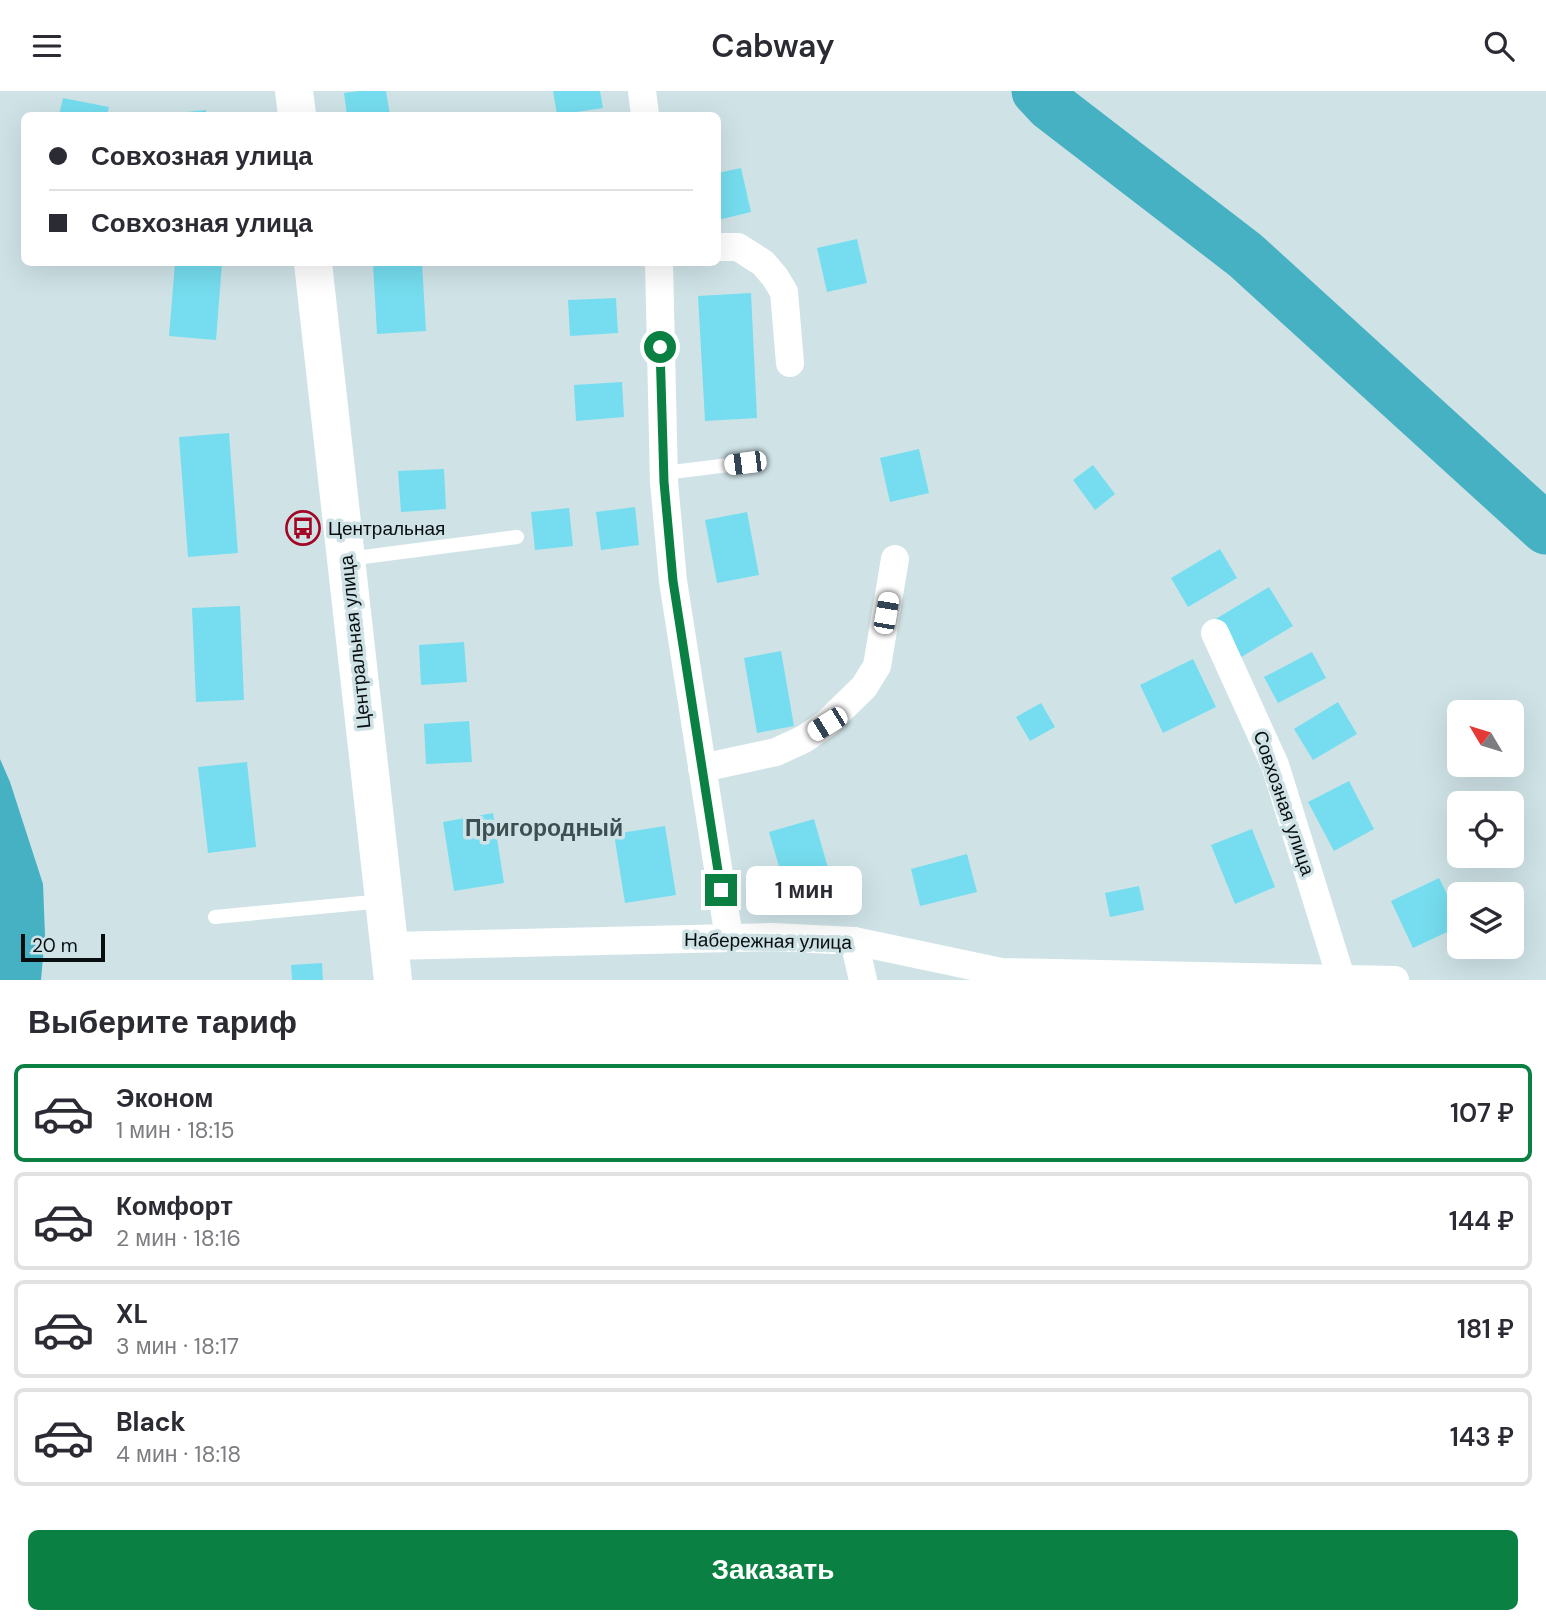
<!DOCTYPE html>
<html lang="ru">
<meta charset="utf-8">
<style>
:root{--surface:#fff;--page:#f2f2f3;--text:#2b2b33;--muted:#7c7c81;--line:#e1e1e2;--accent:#0b8043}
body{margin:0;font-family:"DM Sans",sans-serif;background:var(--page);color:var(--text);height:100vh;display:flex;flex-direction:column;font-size:26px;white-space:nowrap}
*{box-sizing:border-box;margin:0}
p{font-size:23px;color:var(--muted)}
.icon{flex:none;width:38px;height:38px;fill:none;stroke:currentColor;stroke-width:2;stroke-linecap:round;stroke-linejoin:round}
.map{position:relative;height:889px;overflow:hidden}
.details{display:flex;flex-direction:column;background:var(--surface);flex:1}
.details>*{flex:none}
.hud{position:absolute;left:21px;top:21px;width:700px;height:154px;border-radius:10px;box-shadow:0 7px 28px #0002;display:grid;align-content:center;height:154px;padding:0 28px;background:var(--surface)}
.needle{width:46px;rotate:308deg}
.buttons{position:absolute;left:1447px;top:609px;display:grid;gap:14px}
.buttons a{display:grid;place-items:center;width:77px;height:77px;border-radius:10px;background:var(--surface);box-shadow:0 7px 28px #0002;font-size:35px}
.scale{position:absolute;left:21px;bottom:18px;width:84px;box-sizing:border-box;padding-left:7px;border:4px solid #080e10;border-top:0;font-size:19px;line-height:24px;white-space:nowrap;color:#080e10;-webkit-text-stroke:5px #cfe3e7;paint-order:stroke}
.end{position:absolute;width:32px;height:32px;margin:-16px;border:9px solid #0b8043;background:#fff;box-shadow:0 0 0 4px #fff}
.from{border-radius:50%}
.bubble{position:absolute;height:49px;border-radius:10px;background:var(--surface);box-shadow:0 7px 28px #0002;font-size:23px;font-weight:600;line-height:49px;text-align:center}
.car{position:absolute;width:21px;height:42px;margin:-21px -10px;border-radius:9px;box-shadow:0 0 5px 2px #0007;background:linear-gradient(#fff 24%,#345 0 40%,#fff 0 76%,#345 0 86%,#fff 0)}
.hud b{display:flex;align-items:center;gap:24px;height:66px;font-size:26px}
.hud b+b{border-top:2px solid var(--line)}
.hud i{width:18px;height:18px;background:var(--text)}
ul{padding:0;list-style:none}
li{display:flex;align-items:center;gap:21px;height:98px;margin:0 14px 10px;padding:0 14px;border:4px solid var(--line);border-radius:10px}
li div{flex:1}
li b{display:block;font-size:26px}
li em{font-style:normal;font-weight:600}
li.active{border-color:var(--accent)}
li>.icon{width:63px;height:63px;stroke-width:1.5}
h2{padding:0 28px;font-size:32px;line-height:84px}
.primary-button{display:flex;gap:14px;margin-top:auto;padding:14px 28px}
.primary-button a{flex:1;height:80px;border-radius:10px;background:var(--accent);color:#fff;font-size:28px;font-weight:600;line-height:80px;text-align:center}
header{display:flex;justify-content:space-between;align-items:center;height:91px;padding:0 28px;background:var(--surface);font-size:32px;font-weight:600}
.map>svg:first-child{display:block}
.water{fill:#46b1c3}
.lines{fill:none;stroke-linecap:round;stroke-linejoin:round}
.river{stroke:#46b1c3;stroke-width:51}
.building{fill:#75ddef}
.lane{stroke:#fff;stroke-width:14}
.street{stroke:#fff;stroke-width:28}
.secondary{stroke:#fff;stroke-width:38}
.route{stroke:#0b8043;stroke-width:9}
.labels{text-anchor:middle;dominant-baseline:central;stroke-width:7;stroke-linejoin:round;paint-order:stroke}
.poi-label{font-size:19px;fill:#080e10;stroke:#cfe3e7;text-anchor:start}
.street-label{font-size:19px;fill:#080e10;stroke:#cfe3e7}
.quarter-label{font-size:23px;font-weight:bold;fill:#3e4f52;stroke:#cfe3e7}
</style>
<header><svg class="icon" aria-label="menu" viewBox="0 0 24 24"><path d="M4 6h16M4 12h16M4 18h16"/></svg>Cabway<svg class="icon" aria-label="search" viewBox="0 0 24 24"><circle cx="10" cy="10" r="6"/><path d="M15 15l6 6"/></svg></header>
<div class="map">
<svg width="1546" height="889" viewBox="0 0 1546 889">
<rect width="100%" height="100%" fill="#cfe3e7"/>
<path class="water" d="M0,668l10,23 33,102 2,51 -4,45h-41z"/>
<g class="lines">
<path class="river" d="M1037,0l13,14 195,150 301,274"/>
</g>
<g class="building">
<path d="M359,0h27l4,24h-43l-3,-22z"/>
<path d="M553,0h47l3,17 -46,7z"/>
<path d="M63,7l46,9 -2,8h-48z"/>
<path d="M206,19v5h-39v-1z"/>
<path d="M741,77l10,44 -33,8v-47z"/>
<path d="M857,148l10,44 -40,9 -10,-44z"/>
<path d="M175,172h47l-6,77 -47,-4z"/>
<path d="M373,172h49l4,68 -49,3z"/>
<path d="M751,202l6,125 -52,3 -7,-125z"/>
<path d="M616,207l2,35 -48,3 -2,-36z"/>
<path d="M622,291l2,35 -48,4 -2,-36z"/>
<path d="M229,342l9,120 -50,4 -9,-120z"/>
<path d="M919,358l10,44 -39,9 -10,-44z"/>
<path d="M1093,374l22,29 -20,16 -22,-30z"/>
<path d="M444,378l2,40 -45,3 -3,-41z"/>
<path d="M635,416l4,38 -38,5 -5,-38z"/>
<path d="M569,417l4,38 -38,4 -4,-38z"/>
<path d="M747,421l12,63 -42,8 -12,-63z"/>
<path d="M1220,458l17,29 -49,29 -17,-29z"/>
<path d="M1269,496l24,39 -55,33 -24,-39z"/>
<path d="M240,515l4,94 -48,2 -4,-94z"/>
<path d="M464,551l3,40 -46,3 -2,-40z"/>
<path d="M781,560l13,75 -37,7 -13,-75z"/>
<path d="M1312,561l14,26 -48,25 -14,-26z"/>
<path d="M1193,568l23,48 -53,26 -23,-48z"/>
<path d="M1338,611l19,32 -44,26 -19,-31z"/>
<path d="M1041,612l14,24 -25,14 -14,-24z"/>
<path d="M469,630l3,41 -46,2 -2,-40z"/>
<path d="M247,671l9,85 -48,6 -10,-86z"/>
<path d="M1349,690l25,48 -40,22 -26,-49z"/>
<path d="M493,722l11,70 -50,8 -11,-69z"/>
<path d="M814,728l18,63 -45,12 -18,-62z"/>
<path d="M665,735l11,69 -51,8 -11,-69z"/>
<path d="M1252,738l23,58 -40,17 -24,-59z"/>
<path d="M967,763l10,38 -57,14 -9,-37z"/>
<path d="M1439,787l21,42v6l-47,22 -22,-47z"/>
<path d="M1139,795l5,24 -34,7 -5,-24z"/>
<path d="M322,872l1,17h-31l-1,-15z"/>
</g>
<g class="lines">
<g class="lane">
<path d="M664,382l81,-10"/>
<path d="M348,468l169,-22"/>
<path d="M215,826l168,-16"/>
</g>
<g class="street">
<path d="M642,0l3,24"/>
<path d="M718,156h20l25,16 12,14 9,15 6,71"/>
<path d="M659,172l5,219 9,99 56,357"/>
<path d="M1215,542l60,132 66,213"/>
<path d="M702,677l74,-16 28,-13 22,-15 38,-37 13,-21 18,-107"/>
<path d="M854,850l9,39"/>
<path d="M389,855l383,-9 82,4 147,31 394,8"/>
</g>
<g class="secondary">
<path d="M294,0l3,24"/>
<path d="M313,172l80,717"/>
</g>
</g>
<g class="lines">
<path class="route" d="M660,256l4,135 9,99 48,309"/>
</g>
<defs>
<g id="bus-ring" transform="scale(1.75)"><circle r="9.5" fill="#cfe3e7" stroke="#a30524" stroke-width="1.5"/><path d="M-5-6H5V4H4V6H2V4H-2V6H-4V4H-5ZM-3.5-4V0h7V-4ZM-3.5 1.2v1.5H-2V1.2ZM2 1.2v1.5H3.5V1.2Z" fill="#a30524"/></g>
</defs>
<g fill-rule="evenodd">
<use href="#bus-ring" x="303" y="437"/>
</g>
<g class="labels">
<g class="poi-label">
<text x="328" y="437">Центральная</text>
</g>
<g class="street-label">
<text transform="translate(355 551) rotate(-96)">Центральная улица</text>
<text transform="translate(1284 712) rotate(71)">Совхозная улица</text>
<text transform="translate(768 850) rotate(1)">Набережная улица</text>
</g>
<g class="quarter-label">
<text x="544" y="737">Пригородный</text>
</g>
</g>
</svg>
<div class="buttons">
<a><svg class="needle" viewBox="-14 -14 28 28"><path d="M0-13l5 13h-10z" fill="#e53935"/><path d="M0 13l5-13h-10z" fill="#7c7c81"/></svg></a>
<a><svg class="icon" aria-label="locate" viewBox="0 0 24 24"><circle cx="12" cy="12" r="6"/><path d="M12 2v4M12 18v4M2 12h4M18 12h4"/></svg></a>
<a><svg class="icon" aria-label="layers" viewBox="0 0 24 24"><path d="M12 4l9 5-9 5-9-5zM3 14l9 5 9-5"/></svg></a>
</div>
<div class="scale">20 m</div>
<i class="end from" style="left:660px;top:256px"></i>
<i class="end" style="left:721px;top:799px"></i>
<div class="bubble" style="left:746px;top:775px;width:116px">1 мин</div>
<i class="car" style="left:745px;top:372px;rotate:263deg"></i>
<i class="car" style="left:886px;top:522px;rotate:10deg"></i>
<i class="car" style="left:827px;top:633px;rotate:238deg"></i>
<div class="hud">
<b><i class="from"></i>Совхозная улица</b>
<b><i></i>Совхозная улица</b>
</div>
</div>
<section class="details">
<h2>Выберите тариф</h2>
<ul>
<li class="active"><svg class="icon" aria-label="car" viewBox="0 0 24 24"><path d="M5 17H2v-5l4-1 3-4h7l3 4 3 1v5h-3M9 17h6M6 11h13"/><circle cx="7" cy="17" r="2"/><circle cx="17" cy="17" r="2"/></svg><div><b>Эконом</b><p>1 мин · 18:15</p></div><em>107 ₽</em></li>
<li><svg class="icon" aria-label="car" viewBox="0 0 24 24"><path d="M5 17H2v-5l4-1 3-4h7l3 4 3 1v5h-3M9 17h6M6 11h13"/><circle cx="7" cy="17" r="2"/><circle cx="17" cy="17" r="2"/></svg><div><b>Комфорт</b><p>2 мин · 18:16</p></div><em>144 ₽</em></li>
<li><svg class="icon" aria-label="car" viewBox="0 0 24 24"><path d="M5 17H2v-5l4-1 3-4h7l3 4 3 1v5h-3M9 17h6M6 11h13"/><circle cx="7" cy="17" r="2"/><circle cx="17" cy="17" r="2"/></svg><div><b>XL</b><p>3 мин · 18:17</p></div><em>181 ₽</em></li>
<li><svg class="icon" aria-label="car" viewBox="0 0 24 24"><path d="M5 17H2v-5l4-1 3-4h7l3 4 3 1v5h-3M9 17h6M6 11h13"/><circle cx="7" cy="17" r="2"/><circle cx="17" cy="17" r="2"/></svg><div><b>Black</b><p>4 мин · 18:18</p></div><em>143 ₽</em></li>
</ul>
<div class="primary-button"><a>Заказать</a></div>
</section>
